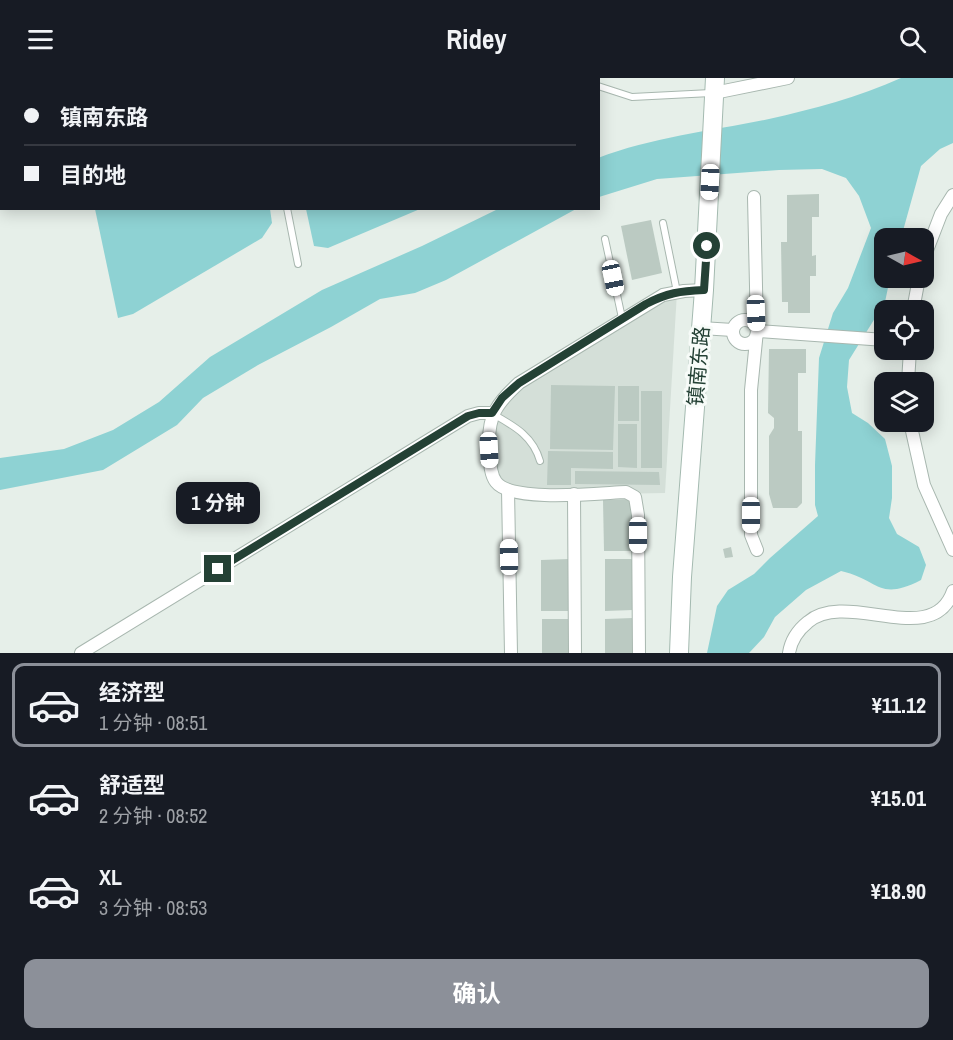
<!DOCTYPE html>
<html lang="zh">
<meta charset="utf-8">
<style>
:root{--surface:#171b24;--page:#20242c;--text:#f1f3f6;--muted:#9ea1a6;--line:#363941;--accent:#8c9099}
body{margin:0;font-family:"Archivo Narrow","Noto Sans SC",sans-serif;background:var(--page);color:var(--text);height:100vh;display:flex;flex-direction:column;font-size:22px;white-space:nowrap}
*{box-sizing:border-box;margin:0}
p{font-size:20px;color:var(--muted)}
.icon{flex:none;width:33px;height:33px;fill:none;stroke:currentColor;stroke-width:2;stroke-linecap:round;stroke-linejoin:round}
.map{position:relative;height:575px;overflow:hidden}
.panel{display:flex;flex-direction:column;background:var(--surface);flex:1}
.panel>*{flex:none}
.banner{position:absolute;left:0px;top:0px;width:600px;height:132px;box-shadow:0 3px 15px #0003;display:grid;align-content:center;height:132px;padding:0 24px;background:var(--surface)}
.needle{width:39px;rotate:98deg}
.tools{position:absolute;left:874px;top:150px;display:grid;gap:12px}
.tools a{display:grid;place-items:center;width:60px;height:60px;border-radius:12px;background:var(--surface);box-shadow:0 3px 15px #0003;font-size:30px}
.end{position:absolute;width:27px;height:27px;margin:-14px;border:8px solid #244135;background:#fff;box-shadow:0 0 0 3px #fff}
.from{border-radius:50%}
.bubble{position:absolute;height:42px;border-radius:12px;background:var(--surface);box-shadow:0 3px 15px #0003;font-size:20px;font-weight:700;line-height:42px;text-align:center}
.car{position:absolute;width:18px;height:36px;margin:-18px -9px;border-radius:8px;box-shadow:0 0 4px 2px #0007;background:linear-gradient(#fff 24%,#345 0 40%,#fff 0 76%,#345 0 86%,#fff 0)}
.banner b{display:flex;align-items:center;gap:21px;height:57px;font-size:22px}
.banner b+b{border-top:2px solid var(--line)}
.banner i{width:15px;height:15px;background:var(--text)}
ul{padding:10px 0 0;list-style:none}
li{display:flex;align-items:center;gap:18px;height:84px;margin:0 12px 9px;padding:0 12px;border:3px solid transparent;border-radius:12px}
li div{flex:1}
li b{display:block;font-size:22px}
li em{font-style:normal;font-weight:700}
li.active{border-color:var(--accent)}
li>.icon{width:54px;height:54px;stroke-width:1.5}
.button{display:flex;gap:12px;margin-top:auto;padding:12px 24px}
.button a{flex:1;height:69px;border-radius:12px;background:var(--accent);color:#fff;font-size:24px;font-weight:700;line-height:69px;text-align:center}
header{display:flex;justify-content:space-between;align-items:center;height:78px;padding:0 24px;background:var(--surface);font-size:27px;font-weight:700}
.map>svg:first-child{display:block}
.built{fill:#d4dfd8}
.water{fill:#8ed2d3}
.building{fill:#bbcac2}
.lines{fill:none;stroke-linecap:round;stroke-linejoin:round}
.lane-casing{stroke:#a8b7af;stroke-width:8}
.street-casing{stroke:#a8b7af;stroke-width:14}
.secondary-casing{stroke:#a4bab0;stroke-width:20}
.lane{stroke:#fff;stroke-width:6}
.street{stroke:#fff;stroke-width:12}
.secondary{stroke:#fff;stroke-width:18}
.route{stroke:#244135;stroke-width:8}
.labels{text-anchor:middle;dominant-baseline:central;stroke-width:6;stroke-linejoin:round;paint-order:stroke}
.street-label{font-size:20px;fill:#244135;stroke:#f7fbf8}
</style>
<header><svg class="icon" aria-label="menu" viewBox="0 0 24 24"><path d="M4 6h16M4 12h16M4 18h16"/></svg>Ridey<svg class="icon" aria-label="search" viewBox="0 0 24 24"><circle cx="10" cy="10" r="6"/><path d="M15 15l6 6"/></svg></header>
<div class="map">
<svg width="953" height="575" viewBox="0 0 953 575">
<rect width="100%" height="100%" fill="#e6efe9"/>
<path class="built" d="M677,214l-12,201 -110,2 -59,-13 -8,-50 14,-34z"/>
<g class="water">
<path d="M366,0h99l1,1h-100z"/>
<path d="M901,0h52v65l-13,6 -19,17 -20,72h-16v40h5l-5,24 -36,58 -2,27 5,26 16,10 17,16 7,27v32l-3,20 8,16 22,13 7,18 -5,15c-43,22 -41,0 -80,-9l-35,19 -31,27 -11,20 -15,16h-42l10,-47 11,-16 26,-16 16,-16 48,-42 -3,-11v-40l4,-107 14,-45 15,-25 23,-60 -12,-32 -13,-18 -24,-9 -43,1 -122,9 -58,18 -1,-39c55,-21 114,-27 171,-39 44,-10 90,-22 132,-41z"/>
<path d="M95,131h175l2,14 -10,15 -129,76 -15,4z"/>
<path d="M306,131v-1l114,1 -92,39 -14,-2z"/>
<path d="M498,131h78l-130,71 -31,13 -35,6 -49,28 -73,38 -55,33 -26,27 -74,45 -103,20v-32l64,-9 49,-19 46,-28 51,-45 112,-67 100,-44z"/>
</g>
<g class="building">
<path d="M819,116v23h-7v39l4,-1v21h-6v37h-22v-11h-6l-1,-60h6v-47z"/>
<path d="M651,142l11,53 -30,7 -11,-54z"/>
<path d="M769,271h37v24h-8v58h4v72l-5,5h-24l-4,-14v-58l5,-8v-10l-6,-5z"/>
<path d="M551,307l64,1 -2,64 -63,-1z"/>
<rect x="618" y="308" width="21" height="35"/>
<rect x="641" y="313" width="21" height="77"/>
<path d="M618,346h19v44l-19,-1z"/>
<path d="M548,373l65,1v17l-42,-1v17h-24z"/>
<path d="M575,393l84,1 1,13 -85,-1z"/>
<path d="M632,421v52h-28l-1,-51z"/>
<path d="M731,469l2,10 -8,1 -2,-9z"/>
<path d="M569,481v52h-28v-51z"/>
<path d="M605,481h28v51l-28,1z"/>
<path d="M633,540v35h-28v-34z"/>
<path d="M542,541h28l1,34h-29z"/>
</g>
<g class="lines">
<g class="lane-casing">
<g id="lane">
<path d="M586,0l2,2"/>
<path d="M598,8l34,11 79,-4"/>
<path d="M287,130l11,56"/>
<path d="M663,145l14,69"/>
<path d="M605,161l17,79"/>
<path d="M493,336c21,12 40,22 47,47"/>
</g>
</g>
<g class="street-casing">
<g id="street">
<path d="M79,2v-2"/>
<path d="M265,2l1,-2"/>
<path d="M714,15l74,-15"/>
<path d="M0,67h2"/>
<path d="M754,119l3,134 -6,59v145l6,15"/>
<path d="M924,180l17,-44 12,-19"/>
<path d="M913,232l6,-32"/>
<circle cx="745" cy="254" r="12"/>
<path d="M701,250l32,2"/>
<path d="M757,253l128,9"/>
<path d="M908,304l2,-32"/>
<path d="M910,344l14,63 29,65"/>
<path d="M508,412l3,163"/>
<path d="M574,416l1,159"/>
<path d="M81,575l387,-237 11,-3h13"/>
<path d="M639,575l-1,-138 -3,-18 -9,-5c-26,1 -114,11 -130,-10 -7,-9 -6,-25 -7,-36 -1,-31 8,-43 30,-63l144,-88 21,-4 20,-1"/>
<path d="M789,575c2,-13 9,-23 19,-31 39,-33 125,28 145,-31"/>
</g>
</g>
<g class="secondary-casing">
<path id="secondary" d="M679,575l3,-76 22,-287 11,-212"/>
</g>
<use href="#lane" class="lane"/>
<use href="#street" class="street"/>
<use href="#secondary" class="secondary"/>
</g>
<g class="lines">
<path class="route" d="M218,491l250,-153 11,-3h13l10,-15 17,-15 127,-79c21,-11 34,-13 58,-14l3,-44"/>
</g>
<g class="labels">
<g class="street-label">
<text transform="translate(698 288) rotate(-85)">镇南东路</text>
</g>
</g>
</svg>
<div class="tools">
<a><svg class="needle" viewBox="-14 -14 28 28"><path d="M0-13l5 13h-10z" fill="#e53935"/><path d="M0 13l5-13h-10z" fill="#9ea1a6"/></svg></a>
<a><svg class="icon" aria-label="locate" viewBox="0 0 24 24"><circle cx="12" cy="12" r="6"/><path d="M12 2v4M12 18v4M2 12h4M18 12h4"/></svg></a>
<a><svg class="icon" aria-label="layers" viewBox="0 0 24 24"><path d="M12 4l9 5-9 5-9-5zM3 14l9 5 9-5"/></svg></a>
</div>
<i class="end from" style="left:707px;top:168px"></i>
<i class="end" style="left:218px;top:491px"></i>
<div class="bubble" style="left:176px;top:404px;width:84px">1 分钟</div>
<i class="car" style="left:710px;top:104px;rotate:183deg"></i>
<i class="car" style="left:613px;top:200px;rotate:168deg"></i>
<i class="car" style="left:756px;top:235px;rotate:178deg"></i>
<i class="car" style="left:489px;top:372px;rotate:177deg"></i>
<i class="car" style="left:751px;top:437px;rotate:180deg"></i>
<i class="car" style="left:638px;top:457px;rotate:180deg"></i>
<i class="car" style="left:509px;top:479px;rotate:359deg"></i>
<div class="banner">
<b><i class="from"></i>镇南东路</b>
<b><i></i>目的地</b>
</div>
</div>
<section class="panel">
<ul>
<li class="active"><svg class="icon" aria-label="car" viewBox="0 0 24 24"><path d="M5 17H2v-5l4-1 3-4h7l3 4 3 1v5h-3M9 17h6M6 11h13"/><circle cx="7" cy="17" r="2"/><circle cx="17" cy="17" r="2"/></svg><div><b>经济型</b><p>1 分钟 · 08:51</p></div><em>¥11.12</em></li>
<li><svg class="icon" aria-label="car" viewBox="0 0 24 24"><path d="M5 17H2v-5l4-1 3-4h7l3 4 3 1v5h-3M9 17h6M6 11h13"/><circle cx="7" cy="17" r="2"/><circle cx="17" cy="17" r="2"/></svg><div><b>舒适型</b><p>2 分钟 · 08:52</p></div><em>¥15.01</em></li>
<li><svg class="icon" aria-label="car" viewBox="0 0 24 24"><path d="M5 17H2v-5l4-1 3-4h7l3 4 3 1v5h-3M9 17h6M6 11h13"/><circle cx="7" cy="17" r="2"/><circle cx="17" cy="17" r="2"/></svg><div><b>XL</b><p>3 分钟 · 08:53</p></div><em>¥18.90</em></li>
</ul>
<div class="button"><a>确认</a></div>
</section>
